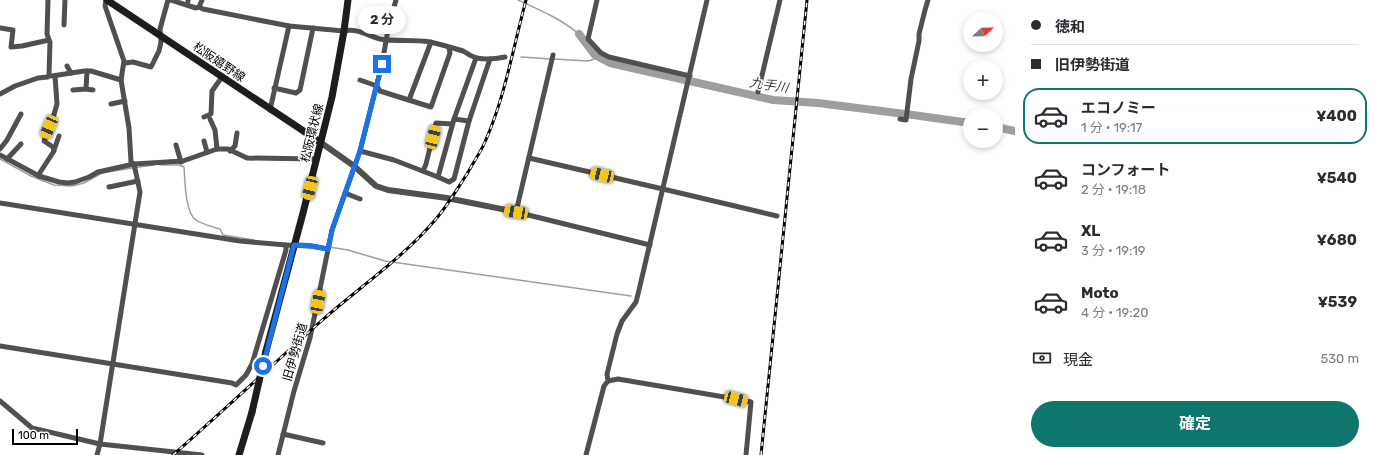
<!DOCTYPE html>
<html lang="ja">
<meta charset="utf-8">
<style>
:root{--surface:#fff;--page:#f2f2f3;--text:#2b2b33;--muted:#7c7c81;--line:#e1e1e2;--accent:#0f766e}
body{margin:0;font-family:Rubik,"Noto Sans JP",sans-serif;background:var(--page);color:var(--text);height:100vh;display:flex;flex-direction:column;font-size:15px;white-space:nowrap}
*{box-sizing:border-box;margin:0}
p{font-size:13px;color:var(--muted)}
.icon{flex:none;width:22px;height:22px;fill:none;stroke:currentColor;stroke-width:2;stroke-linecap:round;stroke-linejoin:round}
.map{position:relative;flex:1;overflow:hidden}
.drawer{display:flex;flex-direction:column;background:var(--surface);width:360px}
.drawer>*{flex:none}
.hud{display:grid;align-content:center;height:88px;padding:0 16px;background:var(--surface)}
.needle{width:26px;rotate:68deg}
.fabs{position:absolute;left:963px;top:12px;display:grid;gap:8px}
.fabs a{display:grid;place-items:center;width:40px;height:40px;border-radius:50%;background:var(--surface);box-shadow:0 2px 6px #0003;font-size:20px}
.scale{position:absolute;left:12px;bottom:10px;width:66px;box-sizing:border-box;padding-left:4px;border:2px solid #000;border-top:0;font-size:11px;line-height:14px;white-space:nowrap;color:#000;-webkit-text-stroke:3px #fff;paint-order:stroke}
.end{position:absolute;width:18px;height:18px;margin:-9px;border:5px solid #1a73e8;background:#fff;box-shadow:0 0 0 2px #fff}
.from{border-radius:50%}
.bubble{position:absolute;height:28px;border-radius:14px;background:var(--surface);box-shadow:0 2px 6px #0003;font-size:13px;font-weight:700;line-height:28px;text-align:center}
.car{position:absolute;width:12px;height:24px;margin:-12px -6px;border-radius:5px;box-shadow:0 0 3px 1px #0007;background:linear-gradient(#f5c518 24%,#345 0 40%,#f5c518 0 76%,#345 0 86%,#f5c518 0)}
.hud b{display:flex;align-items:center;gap:14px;height:38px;font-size:15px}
.hud b+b{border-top:1px solid var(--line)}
.hud i{width:10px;height:10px;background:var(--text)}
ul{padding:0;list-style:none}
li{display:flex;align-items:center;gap:12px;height:56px;margin:0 8px 6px;padding:0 8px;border:2px solid transparent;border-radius:16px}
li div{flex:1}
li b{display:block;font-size:15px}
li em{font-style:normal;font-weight:700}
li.on{border-color:var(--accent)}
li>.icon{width:36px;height:36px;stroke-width:1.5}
.pay{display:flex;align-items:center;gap:10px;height:44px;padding:0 16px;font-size:15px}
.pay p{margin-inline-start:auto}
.action{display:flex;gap:8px;margin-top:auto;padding:8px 16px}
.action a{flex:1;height:46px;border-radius:24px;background:var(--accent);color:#fff;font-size:16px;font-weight:700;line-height:46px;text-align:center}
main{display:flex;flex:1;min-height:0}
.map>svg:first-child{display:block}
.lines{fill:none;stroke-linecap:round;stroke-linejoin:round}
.stream{stroke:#9e9e9e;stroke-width:1.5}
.river{stroke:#9e9e9e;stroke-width:8}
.minor{stroke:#505050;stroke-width:5}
.tertiary{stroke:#505050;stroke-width:6}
.secondary{stroke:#1d1d1d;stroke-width:7}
.rail-casing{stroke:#000;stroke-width:3}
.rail{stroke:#fff;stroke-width:1.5;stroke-dasharray:4.5;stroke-linecap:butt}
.secondary-bridge{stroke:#1d1d1d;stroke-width:7}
.route{stroke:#1a73e8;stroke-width:5}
.labels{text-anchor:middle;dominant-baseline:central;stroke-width:3;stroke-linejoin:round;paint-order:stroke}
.street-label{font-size:12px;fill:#000;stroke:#fff}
.water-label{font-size:13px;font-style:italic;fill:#3f3f3f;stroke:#fff}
</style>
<main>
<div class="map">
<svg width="1015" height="455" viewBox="0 0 1015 455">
<rect width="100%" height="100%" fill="#fff"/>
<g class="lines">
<g class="stream">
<path d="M518,0c22,10 43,19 61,34"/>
<path d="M521,57l30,2"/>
<path d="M554,59l34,2 10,-3"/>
<path d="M0,159l31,17 23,9 18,1 12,-3 18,-10 30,-5 22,-3"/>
<path d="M161,165h18l5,2c1,13 1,46 12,53 7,5 16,6 24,9l3,6 31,5"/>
<path d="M298,243l14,1"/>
<path d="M329,247l19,3 37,11 246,35"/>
</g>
<g class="river">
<path d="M579,34l16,21 15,8 163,37 45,3 95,12 57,8"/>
<path d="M996,127l19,4"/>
</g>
<g class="minor">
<path d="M171,0l25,8 3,-1 4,2 86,17 55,5c14,-3 24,5 36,8 16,3 33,0 50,3 10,2 23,6 33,9 4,2 9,6 14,7 9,2 18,1 28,-1"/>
<path d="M597,0l-9,39 13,14 8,4 81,19"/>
<path d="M188,1v-1"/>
<path d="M199,7l3,-7"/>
<path d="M64,25l1,-25"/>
<path d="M0,28l13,2 -2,17 11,-1 27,-6 -2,-6 1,-34"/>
<path d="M553,55l-37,157 134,33"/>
<path d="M125,63l8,-1 18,5 8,-16 2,-9 -1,-13 8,-29"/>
<path d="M67,66l4,7"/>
<path d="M87,71l-1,18 7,1"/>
<path d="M52,76l32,-5h7l30,9"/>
<path d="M360,80l17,6 3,5 51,16 19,-54 -1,-5"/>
<path d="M274,88l22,5 4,-3 13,-62"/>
<path d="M73,90l13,-1"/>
<path d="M758,92l22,-92"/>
<path d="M0,94l15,-8 23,-8 10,-1 1,-2 1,-33 -1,-2"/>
<path d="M409,100l22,-58"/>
<path d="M111,104l14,-3"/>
<path d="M270,110l19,-84"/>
<path d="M204,117l7,-3 1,-23 10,-14"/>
<path d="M210,119l5,11 2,19"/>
<path d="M454,119l15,2 21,-62"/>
<path d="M900,119l6,1 5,-41 8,-38v-7l6,-24 3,-10"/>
<path d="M204,141l3,11"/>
<path d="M176,145l5,17"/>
<path d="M0,149l7,-9 14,-26"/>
<path d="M54,150l5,-14"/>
<path d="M230,151l5,-5 2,-13"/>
<path d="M360,151l34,9 44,17 16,-58 22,-61"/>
<path d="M0,155l39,21 20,6 9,1 7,-1 14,-5 9,-5 36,-8 49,-3 34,-12h11l19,9 70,1"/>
<path d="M529,158l134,31 114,27"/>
<path d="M7,159l14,-15"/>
<path d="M423,171l3,-7 10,-41 16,1"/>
<path d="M39,176v-2l15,-23 -1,-4 -9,-6 9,-23 4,-14 -2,-28"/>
<path d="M438,177l11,5 5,-3 15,-58"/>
<path d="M109,187l29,-6"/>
<path d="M345,193l15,6"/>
<path d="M0,203l240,38 46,4 25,1 17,3"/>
<path d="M0,346l232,37 4,2 10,-10 6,-11 34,-114v-5"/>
<path d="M608,381l10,-2 118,20 15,3 -5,53"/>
<path d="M0,401l32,27 68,16 102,11"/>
<path d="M283,434l40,9"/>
<path d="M97,455l3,-11 40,-252 -6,-28 -3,-2 -2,-34 -8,-48 3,-19 -19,-55 1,-6"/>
<path d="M278,455l16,-64 16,-53 22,-108 28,-79 22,-87 7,-40 7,-24"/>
<path d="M586,455l18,-69 4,-5 -1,-7 10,-40 5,-13 14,-19 3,-12 68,-290"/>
</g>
<path class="tertiary" d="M320,142l34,24 22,20 12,4 59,8 69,14"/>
<g class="secondary">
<path d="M107,0l213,142"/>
<path d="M266,351l37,-138 29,-116 12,-66 4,-31"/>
<path d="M239,455l13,-43"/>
</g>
<g class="rail-casing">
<g id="rail">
<path d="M173,455c49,-43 97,-88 146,-132 39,-35 83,-64 117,-104 12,-14 21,-30 31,-45 6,-11 13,-21 18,-32 20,-45 28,-94 41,-142"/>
<path d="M761,455l46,-455"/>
</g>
</g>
<use href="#rail" class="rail"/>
<path class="secondary-bridge" d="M252,412l14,-61"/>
</g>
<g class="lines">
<path class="route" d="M263,366l31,-121 17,1 17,3 4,-19 28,-79 22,-87"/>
</g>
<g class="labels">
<g class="street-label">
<text transform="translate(219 62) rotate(34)">松阪嬉野線</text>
<text transform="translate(312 133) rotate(-76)">松阪環状線</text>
<text transform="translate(295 352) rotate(-74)">旧伊勢街道</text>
</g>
<g class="water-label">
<text transform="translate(769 85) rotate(9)">九手川</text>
</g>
</g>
</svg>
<div class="fabs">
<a><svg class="needle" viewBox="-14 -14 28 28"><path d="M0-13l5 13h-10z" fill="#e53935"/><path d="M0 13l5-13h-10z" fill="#7c7c81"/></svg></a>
<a>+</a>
<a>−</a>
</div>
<div class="scale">100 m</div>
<i class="end from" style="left:263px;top:366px"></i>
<i class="end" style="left:382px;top:64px"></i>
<div class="bubble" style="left:358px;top:6px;width:48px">2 分</div>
<i class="car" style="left:49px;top:127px;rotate:203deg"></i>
<i class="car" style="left:433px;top:137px;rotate:14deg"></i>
<i class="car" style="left:602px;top:175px;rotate:283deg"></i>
<i class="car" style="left:310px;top:188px;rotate:194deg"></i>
<i class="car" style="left:516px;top:212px;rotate:280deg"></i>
<i class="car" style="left:318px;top:302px;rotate:11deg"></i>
<i class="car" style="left:736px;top:399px;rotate:104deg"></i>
</div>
<section class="drawer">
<div class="hud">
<b><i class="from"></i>徳和</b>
<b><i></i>旧伊勢街道</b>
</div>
<ul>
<li class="on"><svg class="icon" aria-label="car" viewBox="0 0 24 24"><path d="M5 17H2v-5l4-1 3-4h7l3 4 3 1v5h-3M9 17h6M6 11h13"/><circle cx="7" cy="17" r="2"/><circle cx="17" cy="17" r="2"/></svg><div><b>エコノミー</b><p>1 分 · 19:17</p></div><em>¥400</em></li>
<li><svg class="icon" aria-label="car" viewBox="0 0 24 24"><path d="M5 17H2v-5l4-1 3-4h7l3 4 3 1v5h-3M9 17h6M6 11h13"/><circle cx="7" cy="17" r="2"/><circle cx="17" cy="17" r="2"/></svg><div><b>コンフォート</b><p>2 分 · 19:18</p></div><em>¥540</em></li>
<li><svg class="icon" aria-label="car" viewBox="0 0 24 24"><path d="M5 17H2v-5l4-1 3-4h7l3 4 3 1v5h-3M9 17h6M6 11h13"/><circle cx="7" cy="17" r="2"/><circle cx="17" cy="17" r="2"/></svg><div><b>XL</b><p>3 分 · 19:19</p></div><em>¥680</em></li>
<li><svg class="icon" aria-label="car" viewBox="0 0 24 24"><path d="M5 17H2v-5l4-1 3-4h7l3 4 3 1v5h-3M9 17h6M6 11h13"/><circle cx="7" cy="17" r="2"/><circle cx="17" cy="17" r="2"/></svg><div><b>Moto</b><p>4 分 · 19:20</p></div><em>¥539</em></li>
</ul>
<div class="pay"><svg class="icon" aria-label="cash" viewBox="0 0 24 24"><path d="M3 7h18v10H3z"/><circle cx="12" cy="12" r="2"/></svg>現金<p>530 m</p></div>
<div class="action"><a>確定</a></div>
</section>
</main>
